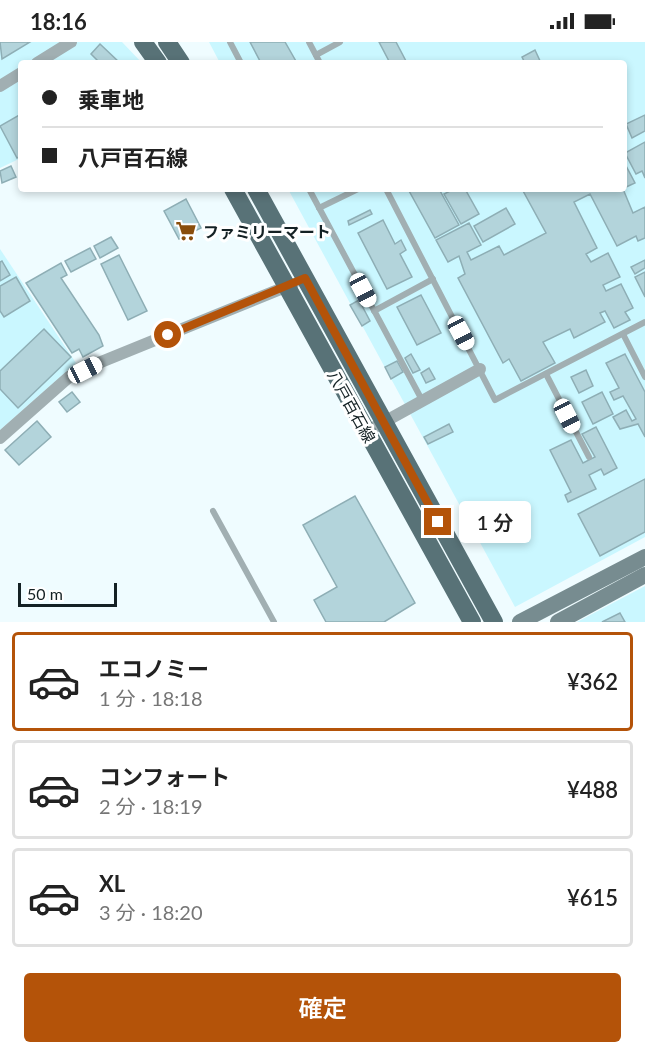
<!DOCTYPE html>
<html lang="ja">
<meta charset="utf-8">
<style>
:root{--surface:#fff;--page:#f2f2f2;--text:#222;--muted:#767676;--line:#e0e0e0;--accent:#b45309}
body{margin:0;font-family:Lato,"Noto Sans JP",sans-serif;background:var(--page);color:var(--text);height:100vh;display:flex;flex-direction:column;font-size:22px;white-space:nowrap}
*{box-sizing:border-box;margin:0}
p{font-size:20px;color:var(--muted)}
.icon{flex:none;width:33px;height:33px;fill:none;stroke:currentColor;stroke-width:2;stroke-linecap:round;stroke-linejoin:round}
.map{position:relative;height:580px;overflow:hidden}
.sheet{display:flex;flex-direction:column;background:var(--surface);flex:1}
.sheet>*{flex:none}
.top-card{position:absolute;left:18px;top:18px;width:609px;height:132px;border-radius:6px;box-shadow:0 3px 9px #0003;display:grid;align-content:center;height:132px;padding:0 24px;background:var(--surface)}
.scale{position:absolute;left:18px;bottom:15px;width:99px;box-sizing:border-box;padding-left:6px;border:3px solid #142124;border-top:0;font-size:16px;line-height:21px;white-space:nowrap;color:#142124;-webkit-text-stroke:4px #fff;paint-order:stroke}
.end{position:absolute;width:27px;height:27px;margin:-14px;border:8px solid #b45309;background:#fff;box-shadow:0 0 0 3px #fff}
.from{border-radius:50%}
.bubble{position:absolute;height:42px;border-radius:6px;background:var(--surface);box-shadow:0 3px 9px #0003;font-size:20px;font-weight:600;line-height:42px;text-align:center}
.car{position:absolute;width:18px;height:36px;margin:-18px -9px;border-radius:8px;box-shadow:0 0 4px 2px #0007;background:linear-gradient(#fff 24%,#345 0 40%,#fff 0 76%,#345 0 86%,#fff 0)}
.top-card b{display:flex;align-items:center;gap:21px;height:57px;font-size:22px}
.top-card b+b{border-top:2px solid var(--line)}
.top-card i{width:15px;height:15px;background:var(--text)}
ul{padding:10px 0 0;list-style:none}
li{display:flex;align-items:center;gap:18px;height:99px;margin:0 12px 9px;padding:0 12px;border:3px solid var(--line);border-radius:6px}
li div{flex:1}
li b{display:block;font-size:22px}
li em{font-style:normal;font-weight:600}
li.selected{border-color:var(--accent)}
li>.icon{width:54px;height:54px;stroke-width:1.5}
.primary-button{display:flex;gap:12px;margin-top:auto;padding:12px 24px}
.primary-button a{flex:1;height:69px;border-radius:6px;background:var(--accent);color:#fff;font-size:24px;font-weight:600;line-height:69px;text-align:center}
.status{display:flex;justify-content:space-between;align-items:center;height:42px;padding:0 30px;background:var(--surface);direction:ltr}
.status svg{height:16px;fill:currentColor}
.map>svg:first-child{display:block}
.built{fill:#caf7ff}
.building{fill:#b3d4db;stroke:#8eaeb5;stroke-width:1.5}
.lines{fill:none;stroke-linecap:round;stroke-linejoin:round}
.lane{stroke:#a1afb2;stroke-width:6}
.street{stroke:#a1afb2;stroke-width:12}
.secondary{stroke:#778c90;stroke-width:16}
.primary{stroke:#587277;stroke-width:18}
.route{stroke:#b45309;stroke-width:8}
.labels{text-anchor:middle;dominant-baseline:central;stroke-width:6;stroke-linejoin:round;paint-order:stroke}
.poi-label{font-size:16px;font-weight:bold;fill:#142124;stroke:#fff;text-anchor:start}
.street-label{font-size:16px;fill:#142124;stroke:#fff}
</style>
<div class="status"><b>18:16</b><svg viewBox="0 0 49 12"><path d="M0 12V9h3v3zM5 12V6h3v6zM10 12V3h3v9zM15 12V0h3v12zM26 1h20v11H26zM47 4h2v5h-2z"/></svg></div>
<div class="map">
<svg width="645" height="580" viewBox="0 0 645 580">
<rect width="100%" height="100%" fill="#effcff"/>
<g class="built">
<path d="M0,0h122l20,21h-121v95l-21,10z"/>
<path d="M209,0h436v495l-130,70 -227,-418h336v-126h-404z"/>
<path d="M0,207l76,114 -76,67z"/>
<path d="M645,544v36h-68z"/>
</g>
<g class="building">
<path d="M0,0h30l-28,17z"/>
<path d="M250,0h35l12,21h-36z"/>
<path d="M379,0h17l11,21h-17z"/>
<path d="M100,2l20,19h-20l-9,-9z"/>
<path d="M535,8l6,13h-16l-3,-6z"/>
<path d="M21,72v42l-4,2 -17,-32z"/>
<path d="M645,73v16l-13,7 -6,-14z"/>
<path d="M645,100v36l-3,-7 -6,3 -11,-21z"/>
<path d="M624,120l11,21 -11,5z"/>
<path d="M11,124l5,11 -14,6 -2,-12z"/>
<path d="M408,147h31l20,36 -24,13z"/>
<path d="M454,147h11l14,25 -18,10 -17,-30z"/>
<path d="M522,147h101l10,24 12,-6v31l-7,3 -2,-5 -19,10 -27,-52 -16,8 23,46 -11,6 5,8 17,-9 12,24 -17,8 3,6 15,-7 12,24 -8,4 5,8 -16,8 -9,-17 -5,2 5,9 -31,16 -4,-9 -27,13 12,21 -34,18 -12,-22 -6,4 -45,-85 7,-4 -6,-18 -11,6 -12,-22 33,-17 12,22 -14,7 4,8 28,-14 5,9 42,-22z"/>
<path d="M186,157l15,29 -22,11 -15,-28z"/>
<path d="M506,166l9,16 -32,18 -9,-16z"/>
<path d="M370,168l2,4 -23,11 -1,-4z"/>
<path d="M383,178l12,24 6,-4 5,10 -6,4 12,23 -25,12 -29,-56z"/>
<path d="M111,195l7,11 -18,10 -6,-12z"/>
<path d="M90,206l6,11 -25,13 -6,-11z"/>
<path d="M119,213l28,56 -19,9 -27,-56z"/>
<path d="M645,218v8l-10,6 -4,-7z"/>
<path d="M2,219l8,14 -10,6v-19z"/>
<path d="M61,221l6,12 -6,3 38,57 4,11 -20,11 -4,-8 -7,4 -46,-70z"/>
<path d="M645,230v25l-10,-20z"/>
<path d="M16,235l14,24 -26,16 -4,-6v-25z"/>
<path d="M421,253l20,38 -24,12 -20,-38z"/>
<path d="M359,258l11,21 -8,5 -12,-21z"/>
<path d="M44,287l27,28 -53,51 -18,-19v-18z"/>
<path d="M411,312l9,16 -7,3 -8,-15z"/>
<path d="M625,312l20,38v45l-7,-13 -18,5 -7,-12 13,-7 6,11 4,-2 -13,-23 -9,4 -4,-8 9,-4 -13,-25z"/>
<path d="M397,319l6,11 -12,7 -6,-12z"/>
<path d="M429,326l6,11 -9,4 -5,-10z"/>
<path d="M586,328l7,16 -14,7 -8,-16z"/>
<path d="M72,350l8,10 -13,10 -8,-10z"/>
<path d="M602,350l11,22 -20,10 -11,-22z"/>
<path d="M37,379l14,16 -32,28 -14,-15z"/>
<path d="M449,382l4,8 -25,12 -4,-7z"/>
<path d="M596,385l21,41 -13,7 -3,-6 -12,6 7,14 -28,13 -3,-7 6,-3 -21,-42 21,-10 12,23 12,-6 -13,-23z"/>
<path d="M645,437v53l-45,24 -22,-42z"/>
<path d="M355,454l60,107 -31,19h-58l-12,-22 23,-13 -34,-62z"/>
<path d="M620,571l5,9h-23z"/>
</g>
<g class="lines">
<g class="lane">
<path d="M230,0l11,21"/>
<path d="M309,0l11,21"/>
<path d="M316,13l24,-13"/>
<path d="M309,147l113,211"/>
<path d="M386,147l109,211 150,-78"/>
<path d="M319,166l39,-19"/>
<path d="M374,269l59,-32"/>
<path d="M623,292l22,43"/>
<path d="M546,332l43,83"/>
<path d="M213,469l61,111"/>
</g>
<g class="street">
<path d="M37,21l34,-21"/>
<path d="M0,44l21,-13"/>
<path d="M366,390l114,-63"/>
<path d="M0,396l69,-61 32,-15 192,-78"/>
</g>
<g class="secondary">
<path d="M520,580l125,-65"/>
<path d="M558,580l87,-47"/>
</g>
<g class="primary">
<path d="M143,0l15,21"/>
<path d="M167,0l14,21"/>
<path d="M233,147l239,433"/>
<path d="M256,147l238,433"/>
</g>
</g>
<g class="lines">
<path class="route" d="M168,293l137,-57 133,244"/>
</g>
<defs>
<g id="supermarket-bare" transform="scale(1.62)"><path d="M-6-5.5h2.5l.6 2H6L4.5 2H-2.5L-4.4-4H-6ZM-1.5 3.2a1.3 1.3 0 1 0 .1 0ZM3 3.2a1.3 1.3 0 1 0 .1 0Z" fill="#894d0b" stroke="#fff" stroke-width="2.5" paint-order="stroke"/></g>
</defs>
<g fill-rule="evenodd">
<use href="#supermarket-bare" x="186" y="189"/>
</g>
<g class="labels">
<g class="poi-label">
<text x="203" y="189">ファミリーマート</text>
</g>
<g class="street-label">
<text transform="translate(352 364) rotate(61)">八戸百石線</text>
</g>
</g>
</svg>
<div class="scale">50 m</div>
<i class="end from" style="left:168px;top:293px"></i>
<i class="end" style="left:438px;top:480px"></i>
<div class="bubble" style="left:459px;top:459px;width:72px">1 分</div>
<i class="car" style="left:363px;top:248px;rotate:152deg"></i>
<i class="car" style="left:461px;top:291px;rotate:152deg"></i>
<i class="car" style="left:85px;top:328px;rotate:63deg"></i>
<i class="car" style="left:567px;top:374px;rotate:153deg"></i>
<div class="top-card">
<b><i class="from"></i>乗車地</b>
<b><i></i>八戸百石線</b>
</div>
</div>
<section class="sheet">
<ul>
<li class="selected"><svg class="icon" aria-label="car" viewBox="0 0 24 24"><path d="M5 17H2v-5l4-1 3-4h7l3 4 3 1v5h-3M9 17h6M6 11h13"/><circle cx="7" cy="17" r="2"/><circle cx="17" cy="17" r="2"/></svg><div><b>エコノミー</b><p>1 分 · 18:18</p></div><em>¥362</em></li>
<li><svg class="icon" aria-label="car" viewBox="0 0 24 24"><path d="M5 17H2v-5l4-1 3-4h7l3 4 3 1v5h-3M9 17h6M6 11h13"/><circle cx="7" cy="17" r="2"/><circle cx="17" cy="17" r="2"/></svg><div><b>コンフォート</b><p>2 分 · 18:19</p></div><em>¥488</em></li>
<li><svg class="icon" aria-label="car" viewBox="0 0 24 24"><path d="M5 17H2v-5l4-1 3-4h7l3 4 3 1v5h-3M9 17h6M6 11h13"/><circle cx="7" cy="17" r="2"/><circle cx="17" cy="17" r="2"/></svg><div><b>XL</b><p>3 分 · 18:20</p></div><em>¥615</em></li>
</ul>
<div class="primary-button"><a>確定</a></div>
</section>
